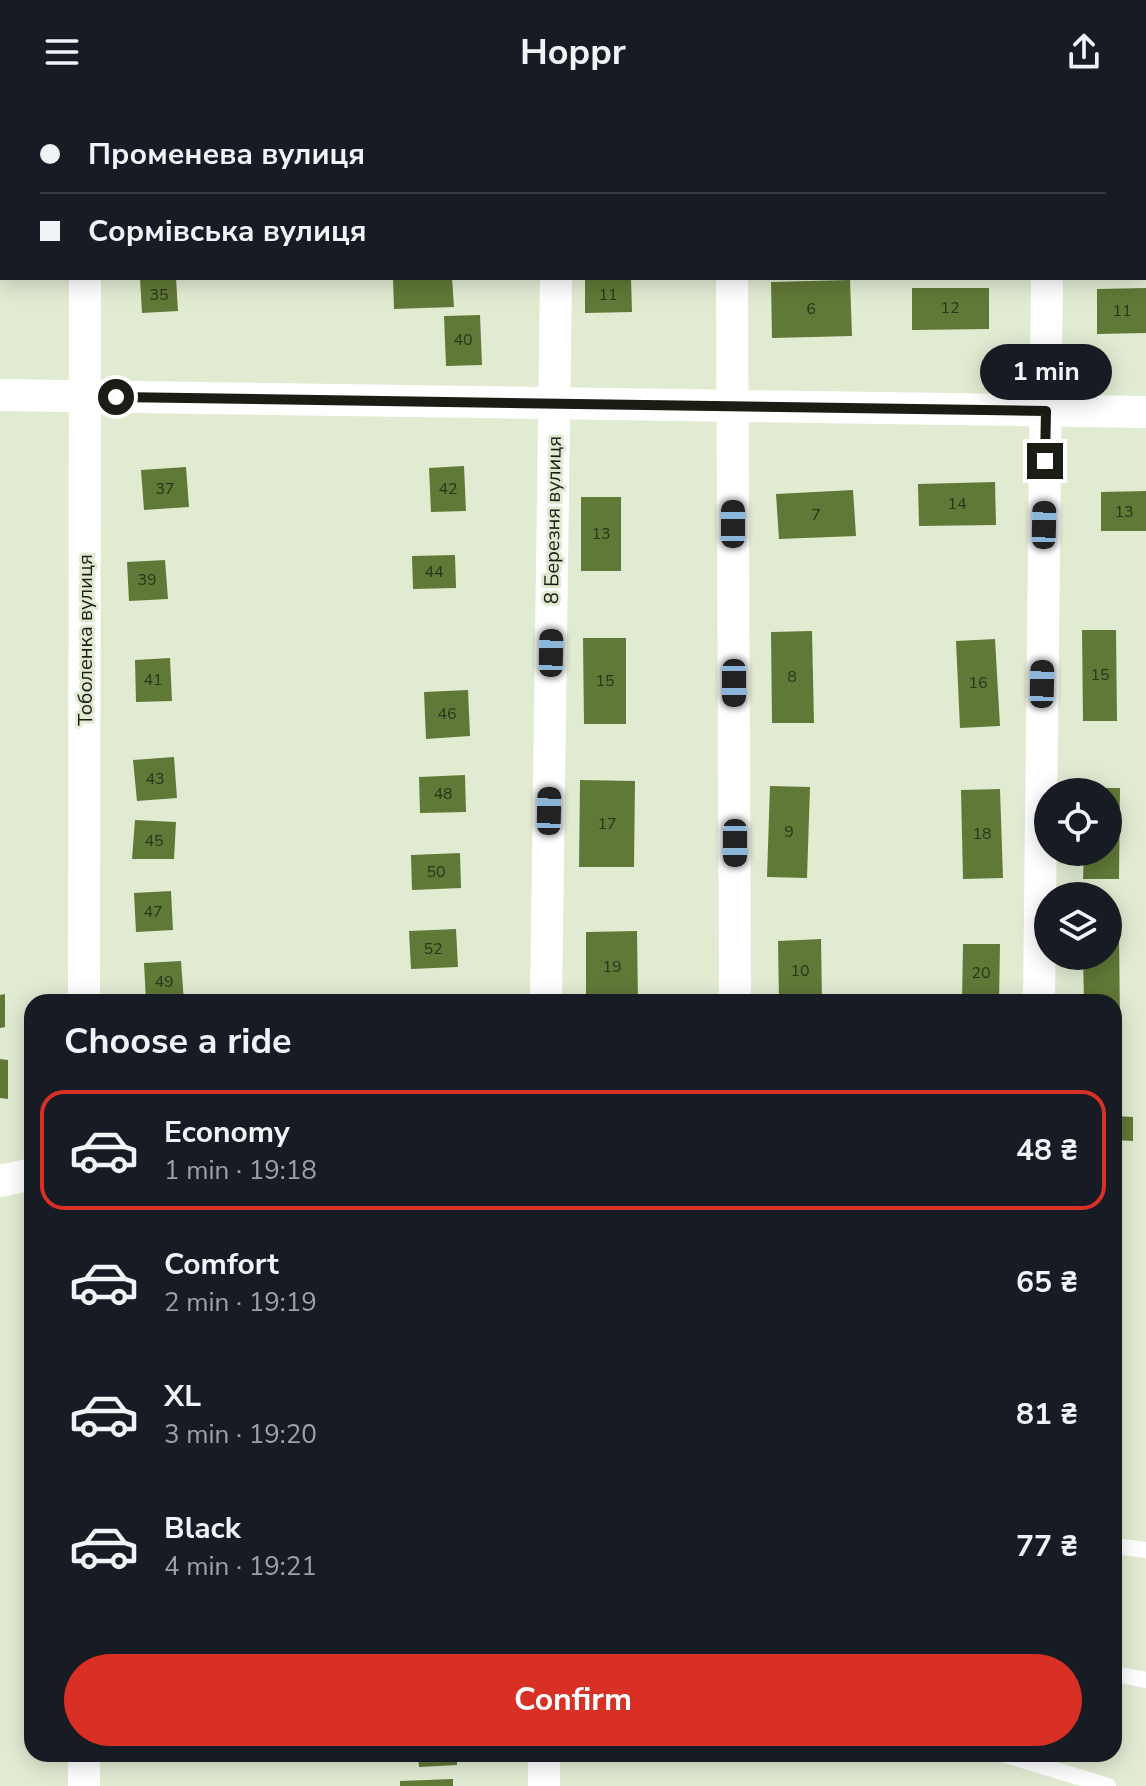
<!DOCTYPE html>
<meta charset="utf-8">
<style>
:root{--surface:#171b24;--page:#20242c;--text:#f1f3f6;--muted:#9ea1a6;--line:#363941;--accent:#d93025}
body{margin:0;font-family:"Nunito Sans",sans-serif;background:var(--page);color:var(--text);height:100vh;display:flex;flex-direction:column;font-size:30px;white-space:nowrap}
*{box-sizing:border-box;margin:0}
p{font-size:26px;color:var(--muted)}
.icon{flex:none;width:44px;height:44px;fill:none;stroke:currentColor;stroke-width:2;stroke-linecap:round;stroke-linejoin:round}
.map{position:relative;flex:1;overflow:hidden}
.drawer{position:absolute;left:24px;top:890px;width:1098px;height:768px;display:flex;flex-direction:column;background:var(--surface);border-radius:24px;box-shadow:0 4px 20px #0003}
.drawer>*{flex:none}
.hud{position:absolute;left:0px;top:0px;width:1146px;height:176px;box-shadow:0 4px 20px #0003;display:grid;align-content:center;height:176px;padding:0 40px;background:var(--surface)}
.tools{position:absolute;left:1034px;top:674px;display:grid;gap:16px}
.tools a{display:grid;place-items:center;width:88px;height:88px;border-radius:50%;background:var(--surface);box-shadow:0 4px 20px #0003;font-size:40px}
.end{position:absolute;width:36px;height:36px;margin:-18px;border:10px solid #191d14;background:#fff;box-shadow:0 0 0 4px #fff}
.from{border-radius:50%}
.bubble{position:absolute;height:56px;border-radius:28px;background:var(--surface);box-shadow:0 4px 20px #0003;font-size:26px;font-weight:700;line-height:56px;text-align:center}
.car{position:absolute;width:24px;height:48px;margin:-24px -12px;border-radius:10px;box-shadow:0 0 6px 2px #0007;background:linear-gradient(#222 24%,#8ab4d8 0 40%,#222 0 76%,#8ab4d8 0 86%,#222 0)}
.hud b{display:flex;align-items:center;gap:28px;height:76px;font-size:30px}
.hud b+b{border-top:2px solid var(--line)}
.hud i{width:20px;height:20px;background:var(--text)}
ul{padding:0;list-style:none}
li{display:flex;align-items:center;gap:24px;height:120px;margin:0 16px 12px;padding:0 24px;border:4px solid transparent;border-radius:24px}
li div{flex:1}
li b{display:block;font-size:30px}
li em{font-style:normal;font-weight:700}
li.selected{border-color:var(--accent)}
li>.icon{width:72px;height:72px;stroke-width:1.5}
h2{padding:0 40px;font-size:36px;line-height:96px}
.primary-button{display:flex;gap:16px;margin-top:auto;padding:16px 40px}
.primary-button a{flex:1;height:92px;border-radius:48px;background:var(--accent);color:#fff;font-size:32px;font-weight:700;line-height:92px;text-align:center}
header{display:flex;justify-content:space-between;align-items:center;height:104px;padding:0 40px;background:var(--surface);font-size:36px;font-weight:700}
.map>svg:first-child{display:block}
.building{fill:#617937}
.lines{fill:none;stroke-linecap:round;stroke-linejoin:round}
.service{stroke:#fff;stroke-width:16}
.minor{stroke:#fff;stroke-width:32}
.route{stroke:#191d14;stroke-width:10}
.labels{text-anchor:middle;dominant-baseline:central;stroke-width:6;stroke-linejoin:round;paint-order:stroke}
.number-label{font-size:16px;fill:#2b341d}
.street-label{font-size:20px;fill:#191d14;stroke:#e1ebd2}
</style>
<header><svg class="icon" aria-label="menu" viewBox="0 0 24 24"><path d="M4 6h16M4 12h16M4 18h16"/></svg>Hoppr<svg class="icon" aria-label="share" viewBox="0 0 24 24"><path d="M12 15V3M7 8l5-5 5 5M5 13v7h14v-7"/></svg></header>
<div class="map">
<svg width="1146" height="1682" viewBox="0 0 1146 1682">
<rect width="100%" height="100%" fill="#e1ebd2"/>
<g class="building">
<path d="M140,174h36l2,33 -36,2z"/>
<path d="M393,174h59l2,29 -60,2z"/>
<path d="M585,174h46l1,34 -47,1z"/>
<path d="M850,176l2,56 -80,2 -1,-56z"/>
<path d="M912,184h77v41l-77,1z"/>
<path d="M1146,184v45l-49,1v-45z"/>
<path d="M480,211l2,50 -36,1 -2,-50z"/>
<path d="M464,362l2,45 -35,1 -2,-44z"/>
<path d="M186,363l3,40 -45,3 -3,-40z"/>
<path d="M995,378l1,43 -77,1 -1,-42z"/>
<path d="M853,386l3,46 -77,3 -3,-45z"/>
<path d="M1146,387v40h-45v-39z"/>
<rect x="581" y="393" width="40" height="74"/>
<path d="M455,451l1,33 -43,1 -1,-33z"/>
<path d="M165,456l3,39 -39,2 -2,-39z"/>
<path d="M1082,526h34l1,91h-34z"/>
<path d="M812,527l2,92h-42l-1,-91z"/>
<path d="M583,534h43v86h-42z"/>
<path d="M995,535l5,87 -40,2 -4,-87z"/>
<path d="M170,554l2,43 -36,1 -1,-42z"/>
<path d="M468,586l2,46 -44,3 -2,-47z"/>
<path d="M174,653l3,41 -40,3 -4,-41z"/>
<path d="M465,671l1,37 -46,1 -1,-36z"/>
<path d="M580,676l55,1 -1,86h-55z"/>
<path d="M770,682l40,1 -3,91 -40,-1z"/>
<path d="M1084,684h36l-1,91h-36l1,-27h24v-60h-24z"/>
<path d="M1000,685l3,89 -40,1 -2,-89z"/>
<path d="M135,716l41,2 -2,37h-42z"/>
<path d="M460,749l1,35 -49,2 -1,-35z"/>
<path d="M171,787l2,39 -37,2 -2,-39z"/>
<path d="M456,825l2,38 -47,2 -2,-38z"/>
<path d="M637,827l1,71h-52v-70z"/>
<path d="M1108,831h11l1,87h-6v-20h-30l-1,-46h25z"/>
<path d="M821,835l1,63h-43l-1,-61z"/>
<path d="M963,840h37l-1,58h-37z"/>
<path d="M181,857l3,41h-38l-2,-39z"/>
<path d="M5,890v33l-5,1v-33z"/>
<path d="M0,955l8,1v39l-8,-1z"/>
<path d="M1114,1012l19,1v24l-19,-1z"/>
<path d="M1114,1148h6l-1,39h-5z"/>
<path d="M418,1650h39v11l-38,2z"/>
<path d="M453,1675v7h-53v-5z"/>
</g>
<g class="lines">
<g class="service">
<path d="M1114,1442l32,4"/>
<path d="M1114,1570l32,6"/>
<path d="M1002,1650l106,32"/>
</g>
<g class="minor">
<path d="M731,0v2"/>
<path d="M85,2v-2"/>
<path d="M557,2v-2"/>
<path d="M1049,2v-2"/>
<path d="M732,174l3,724"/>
<path d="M0,291l1146,17"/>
<path d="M84,898l1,-724"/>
<path d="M546,898l10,-724"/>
<path d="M1039,898l8,-724"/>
<path d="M0,1077l32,-7"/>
<path d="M84,1682v-32"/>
<path d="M544,1682v-32"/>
</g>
</g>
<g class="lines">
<path class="route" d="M116,293l930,14 -1,50"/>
</g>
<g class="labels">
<g class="number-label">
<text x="159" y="191">35</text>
<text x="608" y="191">11</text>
<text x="950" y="204">12</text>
<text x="811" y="205">6</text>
<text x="1122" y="207">11</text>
<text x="463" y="236">40</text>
<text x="165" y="385">37</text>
<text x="448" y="385">42</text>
<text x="957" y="400">14</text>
<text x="1124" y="408">13</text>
<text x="816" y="411">7</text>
<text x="601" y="430">13</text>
<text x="434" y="468">44</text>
<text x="147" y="476">39</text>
<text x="1100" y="571">15</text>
<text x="792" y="573">8</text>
<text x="153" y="576">41</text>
<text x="605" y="577">15</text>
<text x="978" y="579">16</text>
<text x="447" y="610">46</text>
<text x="155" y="675">43</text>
<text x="443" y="690">48</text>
<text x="607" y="720">17</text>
<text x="789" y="728">9</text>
<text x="982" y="730">18</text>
<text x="154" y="737">45</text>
<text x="436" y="768">50</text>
<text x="153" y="808">47</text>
<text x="433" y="845">52</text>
<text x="612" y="863">19</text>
<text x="800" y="867">10</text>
<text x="981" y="869">20</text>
<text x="164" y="878">49</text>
</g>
<g class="street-label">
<text transform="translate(553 416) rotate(-89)">8 Березня вулиця</text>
<text transform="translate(85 536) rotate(-90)">Тоболенка вулиця</text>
</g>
</g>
</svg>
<div class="tools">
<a><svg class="icon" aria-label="locate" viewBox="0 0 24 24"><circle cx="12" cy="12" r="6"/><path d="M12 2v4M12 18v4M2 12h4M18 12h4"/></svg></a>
<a><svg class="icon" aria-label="layers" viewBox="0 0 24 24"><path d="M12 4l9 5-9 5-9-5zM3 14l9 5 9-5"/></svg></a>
</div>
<i class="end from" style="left:116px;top:293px"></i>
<i class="end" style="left:1045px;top:357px"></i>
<div class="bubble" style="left:980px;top:240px;width:132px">1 min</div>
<i class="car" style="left:733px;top:420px;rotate:0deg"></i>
<i class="car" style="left:1044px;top:421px;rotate:1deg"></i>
<i class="car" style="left:551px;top:549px;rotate:1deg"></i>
<i class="car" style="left:734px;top:579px;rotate:180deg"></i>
<i class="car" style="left:1042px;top:580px;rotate:1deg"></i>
<i class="car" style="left:549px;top:707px;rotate:1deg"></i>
<i class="car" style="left:735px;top:739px;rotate:180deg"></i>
<div class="hud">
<b><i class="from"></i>Променева вулиця</b>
<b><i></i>Сормівська вулиця</b>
</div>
<section class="drawer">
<h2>Choose a ride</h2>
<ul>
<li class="selected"><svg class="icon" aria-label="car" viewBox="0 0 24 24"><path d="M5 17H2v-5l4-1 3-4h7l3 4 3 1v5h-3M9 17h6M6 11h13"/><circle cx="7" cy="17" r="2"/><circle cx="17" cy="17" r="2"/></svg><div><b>Economy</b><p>1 min · 19:18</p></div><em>48 ₴</em></li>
<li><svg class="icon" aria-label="car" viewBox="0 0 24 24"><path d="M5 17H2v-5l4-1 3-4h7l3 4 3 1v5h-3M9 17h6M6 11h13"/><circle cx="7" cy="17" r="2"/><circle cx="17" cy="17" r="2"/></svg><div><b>Comfort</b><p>2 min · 19:19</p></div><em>65 ₴</em></li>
<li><svg class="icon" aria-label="car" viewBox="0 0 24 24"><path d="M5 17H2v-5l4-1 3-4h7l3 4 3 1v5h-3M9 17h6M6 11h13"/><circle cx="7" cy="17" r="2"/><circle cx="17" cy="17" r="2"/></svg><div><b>XL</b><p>3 min · 19:20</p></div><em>81 ₴</em></li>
<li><svg class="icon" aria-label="car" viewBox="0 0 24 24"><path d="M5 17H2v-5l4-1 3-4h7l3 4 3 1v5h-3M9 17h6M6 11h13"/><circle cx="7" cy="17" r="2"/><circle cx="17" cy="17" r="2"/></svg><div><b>Black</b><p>4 min · 19:21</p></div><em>77 ₴</em></li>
</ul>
<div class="primary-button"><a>Confirm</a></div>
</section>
</div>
